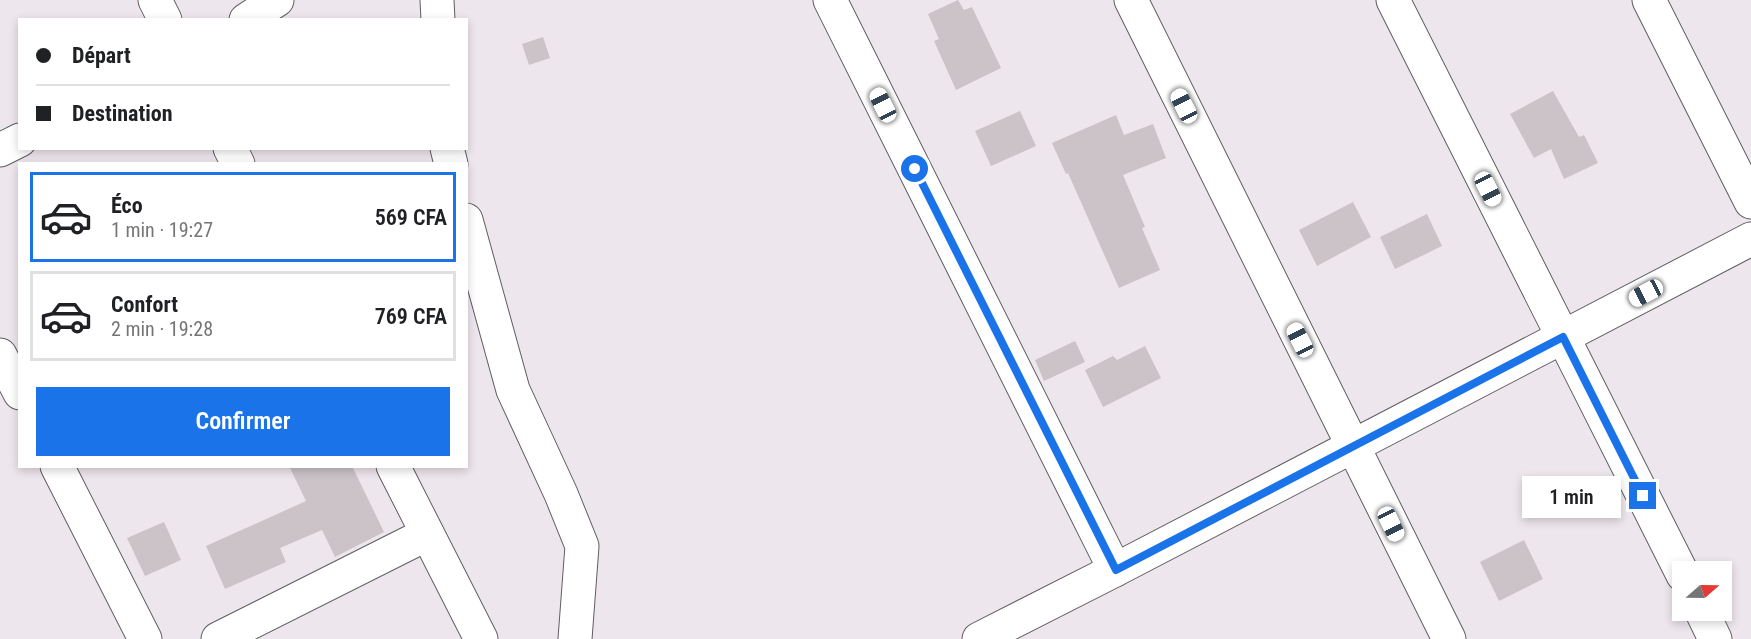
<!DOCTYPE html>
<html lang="fr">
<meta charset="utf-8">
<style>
:root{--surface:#fff;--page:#f6f6f6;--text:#202124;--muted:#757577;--line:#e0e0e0;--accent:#1a73e8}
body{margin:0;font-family:"Roboto Condensed",sans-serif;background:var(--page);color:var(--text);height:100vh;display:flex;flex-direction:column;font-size:22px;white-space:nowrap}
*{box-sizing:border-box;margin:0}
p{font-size:20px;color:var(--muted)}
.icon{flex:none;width:33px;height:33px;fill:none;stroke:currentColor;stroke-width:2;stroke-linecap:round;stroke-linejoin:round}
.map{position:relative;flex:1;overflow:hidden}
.details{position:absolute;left:18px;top:162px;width:450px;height:306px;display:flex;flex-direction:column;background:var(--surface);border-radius:0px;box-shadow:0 3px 9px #0003}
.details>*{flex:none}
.hud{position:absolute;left:18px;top:18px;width:450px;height:132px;border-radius:0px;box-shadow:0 3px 9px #0003;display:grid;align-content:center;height:132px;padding:0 18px;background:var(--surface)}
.needle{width:39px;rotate:70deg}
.fabs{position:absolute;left:1672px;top:561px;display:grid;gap:12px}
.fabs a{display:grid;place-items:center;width:60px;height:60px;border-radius:0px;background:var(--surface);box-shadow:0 3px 9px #0003;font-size:30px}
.end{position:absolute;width:27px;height:27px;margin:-14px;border:8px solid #1a73e8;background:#fff;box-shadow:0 0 0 3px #fff}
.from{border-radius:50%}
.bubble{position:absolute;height:42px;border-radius:0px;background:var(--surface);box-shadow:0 3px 9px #0003;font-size:20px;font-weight:600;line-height:42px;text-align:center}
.car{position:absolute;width:18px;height:36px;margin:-18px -9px;border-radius:8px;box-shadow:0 0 4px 2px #0007;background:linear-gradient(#fff 24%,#345 0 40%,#fff 0 76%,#345 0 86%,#fff 0)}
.hud b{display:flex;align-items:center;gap:21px;height:57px;font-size:22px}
.hud b+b{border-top:2px solid var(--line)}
.hud i{width:15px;height:15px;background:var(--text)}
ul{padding:10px 0 0;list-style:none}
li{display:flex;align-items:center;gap:18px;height:90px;margin:0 12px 9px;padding:0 6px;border:3px solid var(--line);border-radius:0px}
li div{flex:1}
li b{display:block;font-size:22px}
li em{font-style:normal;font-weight:600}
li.selected{border-color:var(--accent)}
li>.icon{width:54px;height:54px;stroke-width:1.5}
.primary-button{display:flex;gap:12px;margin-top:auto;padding:12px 18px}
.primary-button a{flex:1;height:69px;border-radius:0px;background:var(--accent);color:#fff;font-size:24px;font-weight:600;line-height:69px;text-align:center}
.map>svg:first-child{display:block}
.building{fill:#ccc3c8}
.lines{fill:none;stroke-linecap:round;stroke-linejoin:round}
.minor-casing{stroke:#625c63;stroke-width:35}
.minor{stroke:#fff;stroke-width:33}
.route{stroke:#1a73e8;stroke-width:8}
</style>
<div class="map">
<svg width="1751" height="639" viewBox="0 0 1751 639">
<rect width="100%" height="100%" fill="#ede6ed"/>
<g class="building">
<path d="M958,0l6,10 8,-3 29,61 -45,22 -22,-49 5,-2 -11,-25z"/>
<path d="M543,37l7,21 -21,7 -7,-21z"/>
<path d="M1553,91l26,46 5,-2 14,28 -34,16 -13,-30 -17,9 -24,-44z"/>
<path d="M1020,111l16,35 -45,20 -16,-35z"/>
<path d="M1116,115l8,20 29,-11 13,34 -43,17 22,52 -3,1 18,42 -41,18 -51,-115 -2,1 -14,-31z"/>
<path d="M1353,202l18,35 -54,29 -18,-36z"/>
<path d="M1427,214l15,32 -47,23 -15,-32z"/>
<path d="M1075,341l10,21 -41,19 -9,-21z"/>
<path d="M1145,346l16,32 -58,29 -18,-37 28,-14 4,4z"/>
<path d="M289,466h63l32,66 -49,25 -13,-27 -42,18 6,14 -61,27 -19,-43 100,-45z"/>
<path d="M164,522l17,38 -36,16 -18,-38z"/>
<path d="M1524,540l19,39 -44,22 -19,-39z"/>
</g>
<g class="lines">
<g class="minor-casing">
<g id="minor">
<path d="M155,0l10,20"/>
<path d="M437,0l1,20"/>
<path d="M830,0l285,570"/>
<path d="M1131,0l318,639"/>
<path d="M1393,0l290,575"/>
<path d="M1649,0l102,202"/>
<path d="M246,20l31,-20"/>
<path d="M230,148l8,16"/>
<path d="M447,148l4,16"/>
<path d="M0,150l20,-10"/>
<path d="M466,220l47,170 48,104 21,52 -7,93"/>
<path d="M0,355l20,38"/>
<path d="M57,466l88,173"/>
<path d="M393,466l88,173"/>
<path d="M1701,610l14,29"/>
<path d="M218,639l209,-105"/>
<path d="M979,639l136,-69 636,-331"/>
</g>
</g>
<use href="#minor" class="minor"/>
</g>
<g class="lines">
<path class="route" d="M915,169l201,401 447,-233 80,159"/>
</g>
</svg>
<div class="fabs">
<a><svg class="needle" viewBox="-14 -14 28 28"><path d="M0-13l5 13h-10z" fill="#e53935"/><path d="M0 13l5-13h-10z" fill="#757577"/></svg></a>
</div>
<i class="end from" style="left:915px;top:169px"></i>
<i class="end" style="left:1643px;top:496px"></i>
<div class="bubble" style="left:1522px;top:476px;width:99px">1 min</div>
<i class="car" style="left:883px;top:105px;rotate:333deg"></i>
<i class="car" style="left:1184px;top:106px;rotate:333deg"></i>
<i class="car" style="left:1488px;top:189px;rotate:153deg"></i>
<i class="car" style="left:1646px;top:293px;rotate:242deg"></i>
<i class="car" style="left:1300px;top:340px;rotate:333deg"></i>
<i class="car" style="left:1391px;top:524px;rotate:154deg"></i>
<div class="hud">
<b><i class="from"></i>Départ</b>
<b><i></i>Destination</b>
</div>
<section class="details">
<ul>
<li class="selected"><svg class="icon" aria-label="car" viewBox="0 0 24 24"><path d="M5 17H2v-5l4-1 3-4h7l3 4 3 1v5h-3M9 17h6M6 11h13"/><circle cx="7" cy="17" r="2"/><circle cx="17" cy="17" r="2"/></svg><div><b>Éco</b><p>1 min · 19:27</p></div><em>569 CFA</em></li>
<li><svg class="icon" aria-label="car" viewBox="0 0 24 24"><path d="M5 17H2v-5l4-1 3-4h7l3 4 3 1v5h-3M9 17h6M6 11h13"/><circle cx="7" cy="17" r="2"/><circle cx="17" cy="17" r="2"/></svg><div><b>Confort</b><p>2 min · 19:28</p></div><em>769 CFA</em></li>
</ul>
<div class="primary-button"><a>Confirmer</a></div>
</section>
</div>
